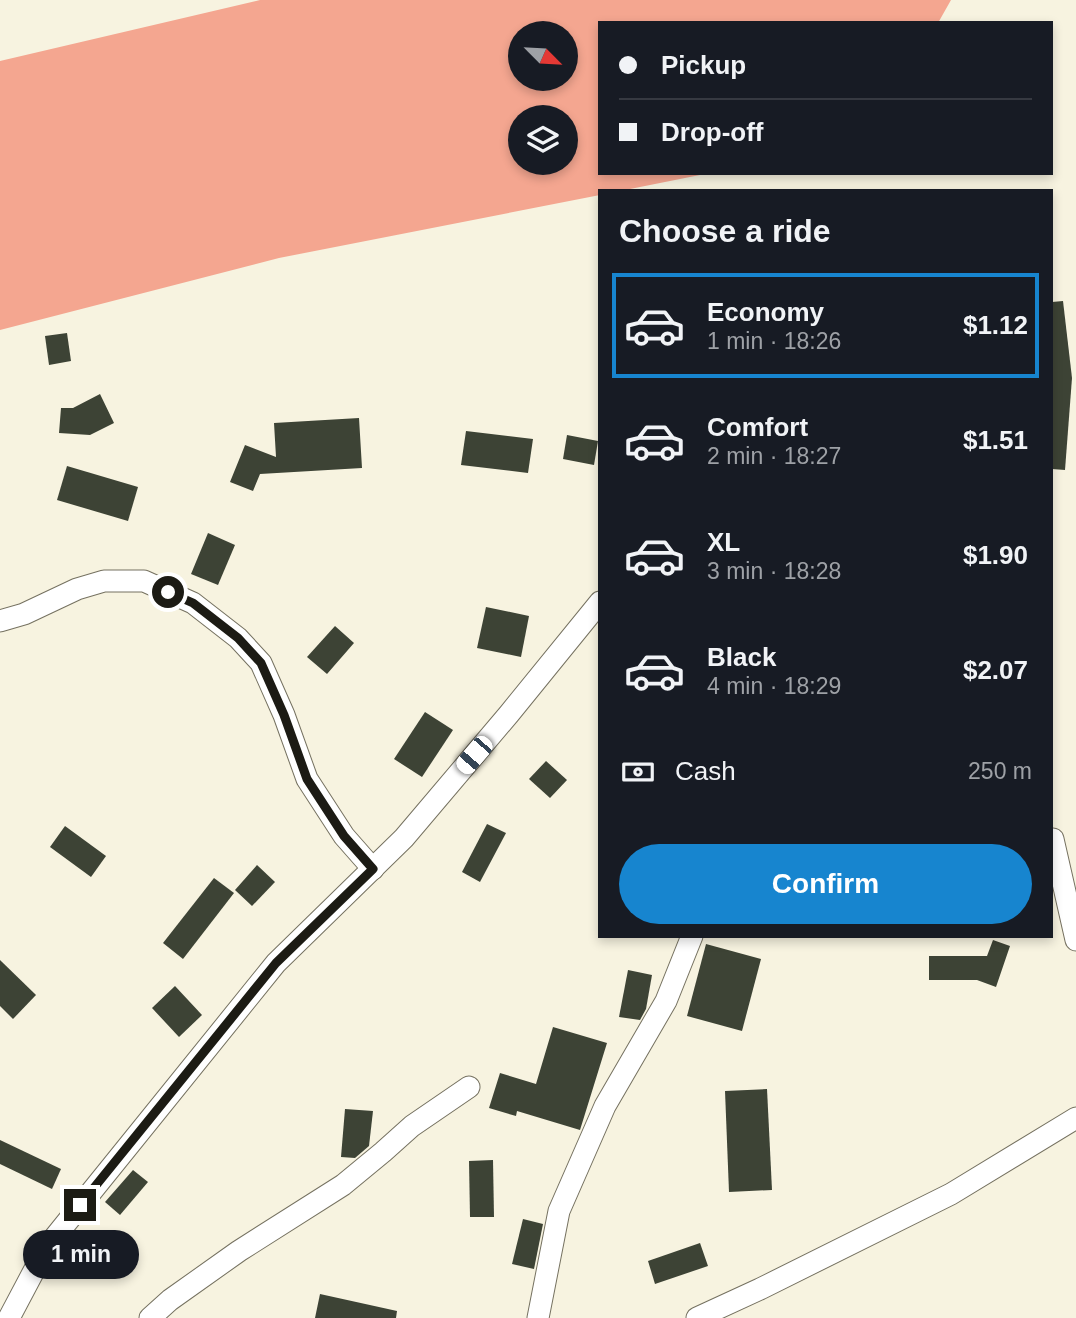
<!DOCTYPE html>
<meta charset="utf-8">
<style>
:root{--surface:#171b24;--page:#242831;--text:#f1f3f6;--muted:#9ea1a6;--line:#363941;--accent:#1785cf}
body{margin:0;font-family:Helvetica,sans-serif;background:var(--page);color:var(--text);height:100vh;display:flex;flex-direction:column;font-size:26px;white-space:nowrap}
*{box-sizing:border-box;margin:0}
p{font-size:23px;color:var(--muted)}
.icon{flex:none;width:38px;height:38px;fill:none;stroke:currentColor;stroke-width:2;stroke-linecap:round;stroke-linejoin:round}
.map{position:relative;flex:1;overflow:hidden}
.panel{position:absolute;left:598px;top:189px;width:455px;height:749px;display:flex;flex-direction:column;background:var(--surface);border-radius:0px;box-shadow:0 4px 10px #0003}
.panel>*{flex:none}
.banner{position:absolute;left:598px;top:21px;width:455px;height:154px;border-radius:0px;box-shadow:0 4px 10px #0003;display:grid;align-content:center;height:154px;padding:0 21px;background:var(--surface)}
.needle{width:46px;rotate:114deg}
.buttons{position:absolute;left:508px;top:21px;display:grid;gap:14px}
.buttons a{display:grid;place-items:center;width:70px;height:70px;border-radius:50%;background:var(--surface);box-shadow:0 4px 10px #0003;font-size:35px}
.end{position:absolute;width:32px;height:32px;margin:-16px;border:9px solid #1c1b14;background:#fff;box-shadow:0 0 0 4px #fff}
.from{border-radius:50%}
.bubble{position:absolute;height:49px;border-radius:24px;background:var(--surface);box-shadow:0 4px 10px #0003;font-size:23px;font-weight:700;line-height:49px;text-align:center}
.car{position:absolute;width:21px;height:42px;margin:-21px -10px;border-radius:9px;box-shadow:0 0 5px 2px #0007;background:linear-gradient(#fff 24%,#345 0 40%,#fff 0 76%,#345 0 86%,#fff 0)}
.banner b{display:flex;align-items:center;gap:24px;height:66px;font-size:26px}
.banner b+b{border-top:2px solid var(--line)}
.banner i{width:18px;height:18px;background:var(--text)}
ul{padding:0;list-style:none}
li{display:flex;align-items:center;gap:21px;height:105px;margin:0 14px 10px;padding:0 7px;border:4px solid transparent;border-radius:0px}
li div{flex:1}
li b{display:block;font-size:26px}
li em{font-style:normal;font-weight:700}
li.selected{border-color:var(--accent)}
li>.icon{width:63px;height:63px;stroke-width:1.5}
h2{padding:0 21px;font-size:32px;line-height:84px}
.pay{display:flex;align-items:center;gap:18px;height:77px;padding:0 21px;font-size:26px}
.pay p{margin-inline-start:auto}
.action{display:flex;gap:14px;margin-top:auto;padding:14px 21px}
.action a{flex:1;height:80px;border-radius:42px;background:var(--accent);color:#fff;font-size:28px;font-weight:700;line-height:80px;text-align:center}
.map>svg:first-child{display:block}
.forest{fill:#f4a690;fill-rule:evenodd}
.building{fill:#3d4335}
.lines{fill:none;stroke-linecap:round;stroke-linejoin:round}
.street-casing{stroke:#757160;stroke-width:23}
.street{stroke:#fff;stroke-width:21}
.route{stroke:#1c1b14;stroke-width:9}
</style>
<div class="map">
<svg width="1076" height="1318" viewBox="0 0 1076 1318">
<rect width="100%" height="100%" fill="#f7f3e0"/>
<path class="forest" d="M260,0h691l-13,23h-338v150h110l-90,18h-20v4l-321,63 -279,72v-269zM520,33h45v46h-45zM520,117h45v46h-45z"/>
<g class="building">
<path d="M1063,301l9,77 -7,92 -13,-1v-167z"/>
<path d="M67,333l4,28 -22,4 -4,-29z"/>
<path d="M100,394l14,29 -24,12 -31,-2 2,-25h12z"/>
<path d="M359,418l3,50 -102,6 -7,17 -23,-9 15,-37 31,12 -2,-34z"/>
<path d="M466,431l67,8 -5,34 -67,-8z"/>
<path d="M567,435l31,6 -4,24 -31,-6z"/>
<path d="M67,466l71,21 -10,34 -71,-21z"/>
<path d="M208,533l27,12 -17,40 -27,-11z"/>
<path d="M486,607l43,9 -8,41 -44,-9z"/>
<path d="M335,626l19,17 -27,31 -20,-17z"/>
<path d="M425,712l28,18 -31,47 -28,-18z"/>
<path d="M546,761l21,19 -17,18 -21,-19z"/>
<path d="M487,824l19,9 -26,49 -18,-10z"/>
<path d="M65,826l41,30 -15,21 -41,-30z"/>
<path d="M257,865l18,17 -23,24 -17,-16z"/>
<path d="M214,878l20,15 -51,66 -20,-16z"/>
<path d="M993,940l17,6 -14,41 -19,-7h-48v-24h58z"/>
<path d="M706,944l55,15 -19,72 -55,-15z"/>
<path d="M0,960l36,35 -23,24 -13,-13z"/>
<path d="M628,970l24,5 -6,34 -6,11 -21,-3z"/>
<path d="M175,986l27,29 -23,22 -27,-29z"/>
<path d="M553,1027l54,16 -27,87 -63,-19 -1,5 -27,-8 11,-35 36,11z"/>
<path d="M767,1089l5,101 -43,2 -4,-101z"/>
<path d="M345,1109l28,2 -4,35 -14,12 -14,-1z"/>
<path d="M0,1140l61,29 -9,20 -52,-25z"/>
<path d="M493,1160l1,57h-24l-1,-56z"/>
<path d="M133,1170l15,12 -28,33 -15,-13z"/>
<path d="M523,1219l20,5 -9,45 -22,-5z"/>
<path d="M700,1243l8,23 -53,18 -7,-23z"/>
<path d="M320,1294l77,17 -1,7h-81z"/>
</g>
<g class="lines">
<g class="street-casing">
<g id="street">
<path d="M0,621l24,-7 53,-25 27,-8h40l49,22 45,35 23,25 23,52 23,64 37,57 29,33"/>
<path d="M1053,839l23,101"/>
<path d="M9,1318l37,-70 230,-285 128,-125 105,-124 91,-112"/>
<path d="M150,1318l20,-18 69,-49 104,-66 40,-33 29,-26 57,-39"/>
<path d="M538,1318l21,-107 46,-105 61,-105 26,-65"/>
<path d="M697,1318l63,-29 191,-95 125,-76"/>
</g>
</g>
<use href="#street" class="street"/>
</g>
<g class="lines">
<path class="route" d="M80,1205l196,-242 97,-94 -29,-33 -37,-57 -23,-64 -23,-52 -23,-25 -45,-35 -25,-11"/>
</g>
</svg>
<div class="buttons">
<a><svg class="needle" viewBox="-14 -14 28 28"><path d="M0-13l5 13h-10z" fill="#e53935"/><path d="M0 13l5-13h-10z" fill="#9ea1a6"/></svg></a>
<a><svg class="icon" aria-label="layers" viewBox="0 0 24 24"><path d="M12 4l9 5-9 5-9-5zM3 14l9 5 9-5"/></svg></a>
</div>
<i class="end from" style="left:168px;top:592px"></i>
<i class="end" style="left:80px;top:1205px"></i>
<div class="bubble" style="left:23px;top:1230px;width:116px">1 min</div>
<i class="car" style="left:474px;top:755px;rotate:221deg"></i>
<div class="banner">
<b><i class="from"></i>Pickup</b>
<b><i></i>Drop-off</b>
</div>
<section class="panel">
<h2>Choose a ride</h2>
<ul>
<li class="selected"><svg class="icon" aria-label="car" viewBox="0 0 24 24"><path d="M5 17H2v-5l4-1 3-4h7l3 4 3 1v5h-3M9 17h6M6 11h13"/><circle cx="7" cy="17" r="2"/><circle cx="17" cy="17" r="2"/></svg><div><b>Economy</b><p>1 min · 18:26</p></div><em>$1.12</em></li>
<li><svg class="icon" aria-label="car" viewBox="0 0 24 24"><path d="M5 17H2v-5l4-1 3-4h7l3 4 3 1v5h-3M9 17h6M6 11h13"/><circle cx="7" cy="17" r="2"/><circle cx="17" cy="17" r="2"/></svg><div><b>Comfort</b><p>2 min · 18:27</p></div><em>$1.51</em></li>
<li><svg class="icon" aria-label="car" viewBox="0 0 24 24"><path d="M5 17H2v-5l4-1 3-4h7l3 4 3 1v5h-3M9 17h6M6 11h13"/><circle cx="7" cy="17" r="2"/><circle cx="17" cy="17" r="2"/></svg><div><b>XL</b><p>3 min · 18:28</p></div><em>$1.90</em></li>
<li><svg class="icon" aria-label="car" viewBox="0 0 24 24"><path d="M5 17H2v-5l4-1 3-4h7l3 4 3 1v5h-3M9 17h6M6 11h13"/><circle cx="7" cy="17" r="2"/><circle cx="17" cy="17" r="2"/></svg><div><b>Black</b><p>4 min · 18:29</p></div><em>$2.07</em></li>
</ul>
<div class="pay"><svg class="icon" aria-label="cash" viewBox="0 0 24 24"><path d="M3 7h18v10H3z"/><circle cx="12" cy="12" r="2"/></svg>Cash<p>250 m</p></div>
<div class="action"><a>Confirm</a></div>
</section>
</div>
